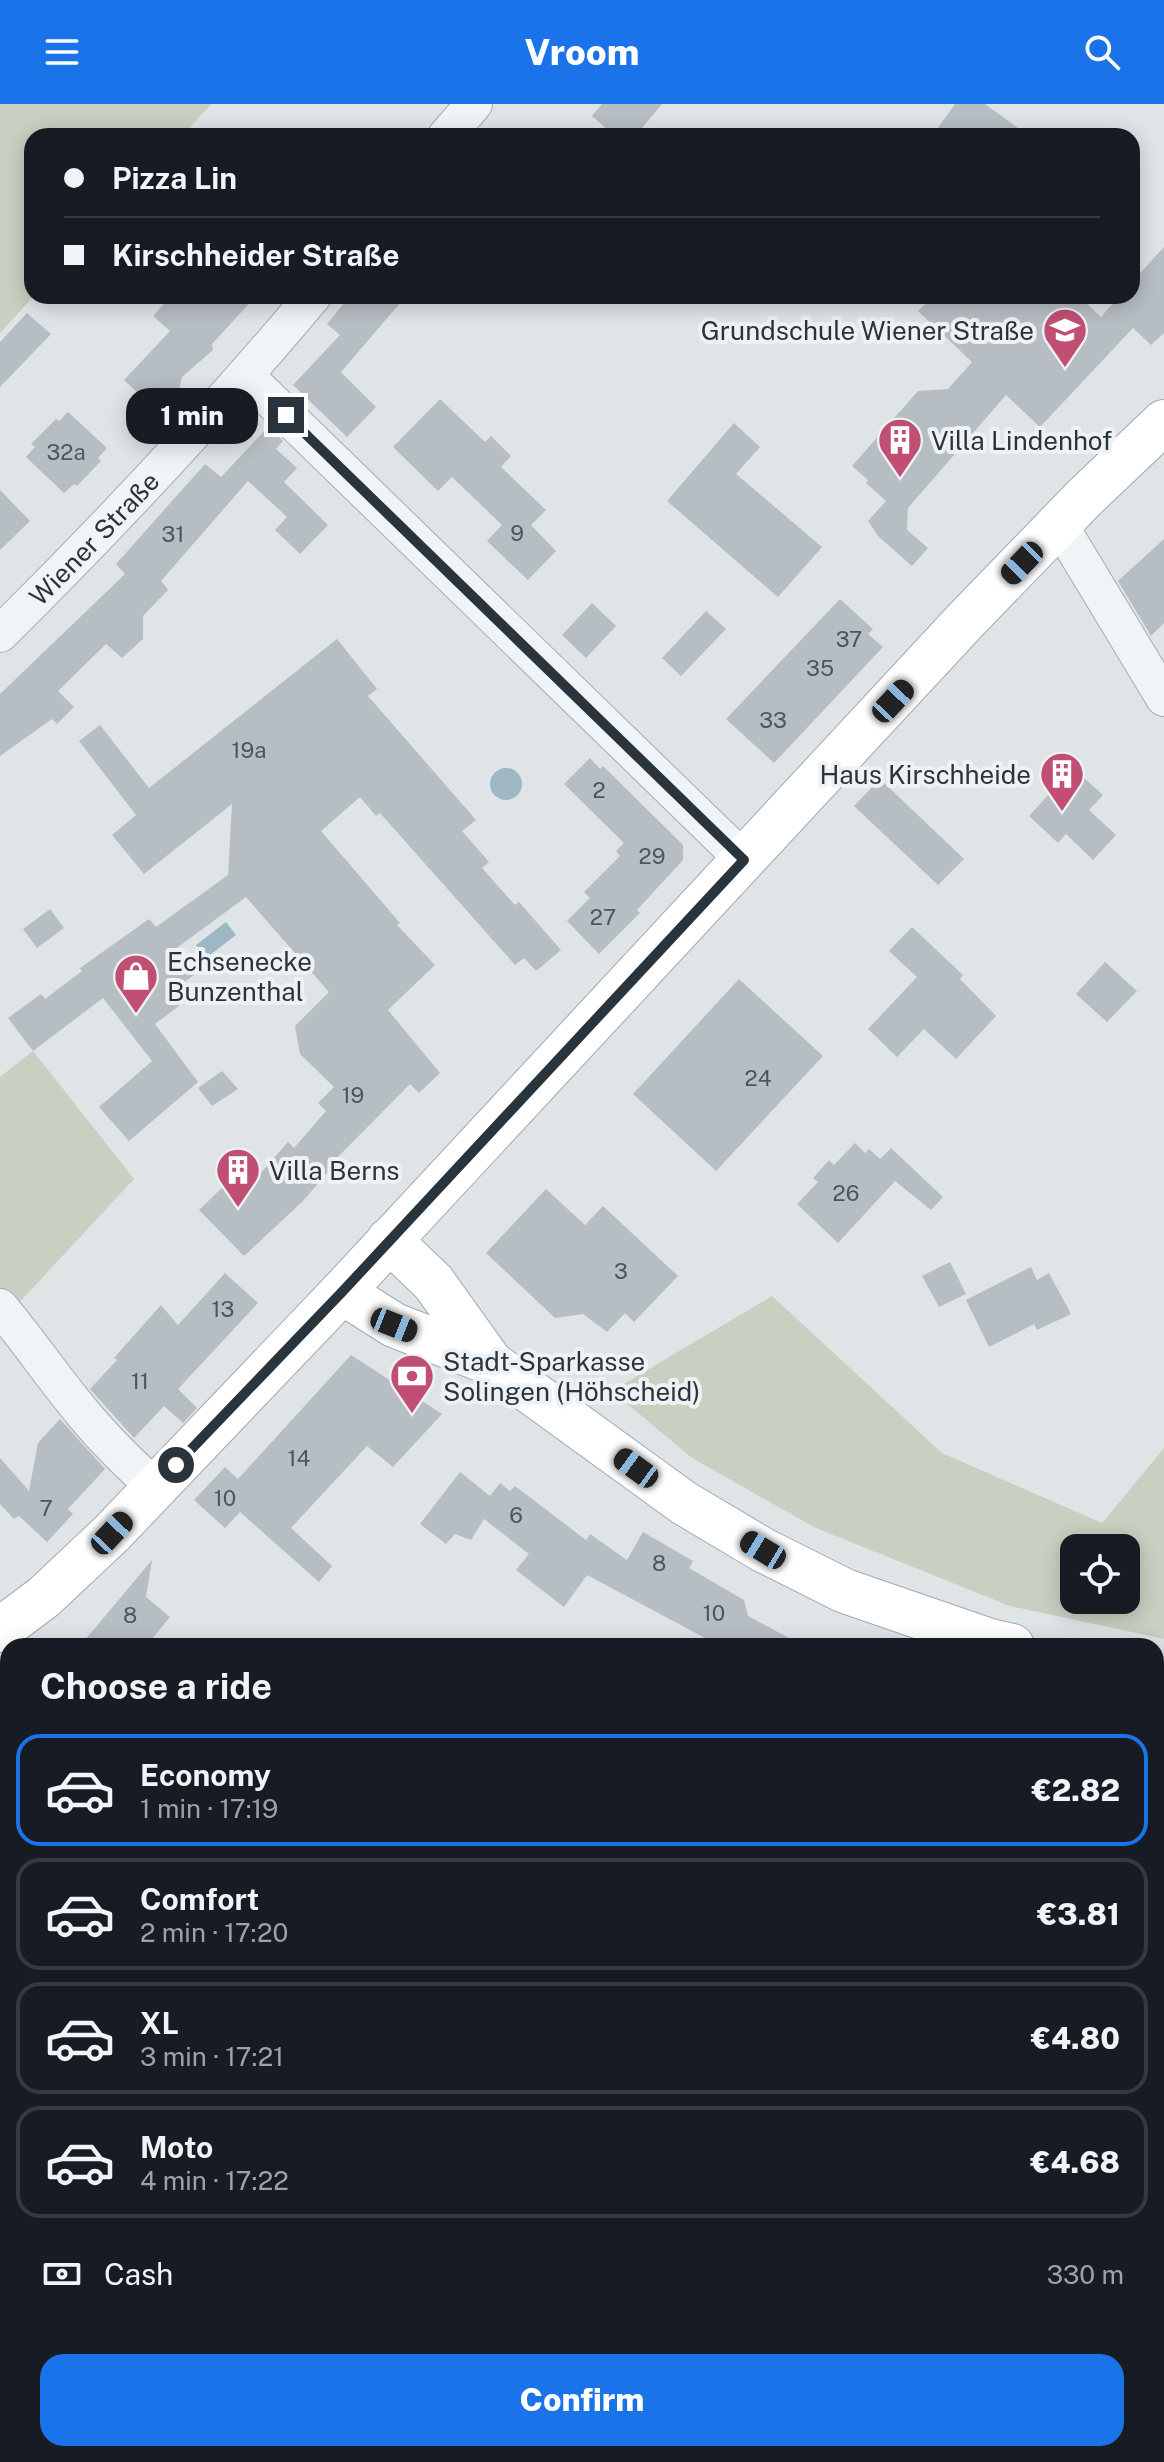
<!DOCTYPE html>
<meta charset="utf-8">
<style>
:root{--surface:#171b24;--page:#242831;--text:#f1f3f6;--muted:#9ea1a6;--line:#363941;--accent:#1a73e8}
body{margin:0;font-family:"Public Sans",sans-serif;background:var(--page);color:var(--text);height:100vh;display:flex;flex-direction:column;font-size:30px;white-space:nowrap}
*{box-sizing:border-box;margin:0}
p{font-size:26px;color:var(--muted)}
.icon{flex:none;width:44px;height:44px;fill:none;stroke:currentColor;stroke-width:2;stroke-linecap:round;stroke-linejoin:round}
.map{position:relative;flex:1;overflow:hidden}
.side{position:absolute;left:0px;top:1534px;width:1164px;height:824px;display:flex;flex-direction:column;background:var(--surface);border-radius:24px 24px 0 0;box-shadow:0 4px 20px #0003}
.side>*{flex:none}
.banner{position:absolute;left:24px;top:24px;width:1116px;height:176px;border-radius:24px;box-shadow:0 4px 20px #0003;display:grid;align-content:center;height:176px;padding:0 40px;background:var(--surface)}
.tools{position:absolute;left:1060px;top:1430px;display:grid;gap:16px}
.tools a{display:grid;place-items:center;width:80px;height:80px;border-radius:16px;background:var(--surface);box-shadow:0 4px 20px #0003;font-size:40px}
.end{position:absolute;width:36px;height:36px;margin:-18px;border:10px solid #2a343d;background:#fff;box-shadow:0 0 0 4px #fff}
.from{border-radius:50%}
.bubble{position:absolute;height:56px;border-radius:24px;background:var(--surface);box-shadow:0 4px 20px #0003;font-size:26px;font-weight:800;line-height:56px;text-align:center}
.car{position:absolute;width:24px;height:48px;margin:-24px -12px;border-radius:10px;box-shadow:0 0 6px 2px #0007;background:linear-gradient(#222 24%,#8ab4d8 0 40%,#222 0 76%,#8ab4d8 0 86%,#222 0)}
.banner b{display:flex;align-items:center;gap:28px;height:76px;font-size:30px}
.banner b+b{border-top:2px solid var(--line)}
.banner i{width:20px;height:20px;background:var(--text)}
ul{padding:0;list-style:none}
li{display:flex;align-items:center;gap:24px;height:112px;margin:0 16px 12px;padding:0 24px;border:4px solid var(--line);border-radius:24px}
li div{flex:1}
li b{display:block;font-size:30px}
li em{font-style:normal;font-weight:800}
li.active{border-color:var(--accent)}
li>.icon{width:72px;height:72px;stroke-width:1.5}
h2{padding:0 40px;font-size:36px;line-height:96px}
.pay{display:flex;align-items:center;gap:20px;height:88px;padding:0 40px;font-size:30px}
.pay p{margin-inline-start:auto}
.button{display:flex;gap:16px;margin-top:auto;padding:16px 40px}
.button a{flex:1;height:92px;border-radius:24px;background:var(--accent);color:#fff;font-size:32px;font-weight:800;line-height:92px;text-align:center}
header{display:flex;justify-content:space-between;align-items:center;height:104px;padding:0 40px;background:var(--accent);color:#fff;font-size:36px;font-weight:800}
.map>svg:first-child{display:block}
.green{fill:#c7d0c1;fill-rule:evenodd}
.water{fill:#9db7c4}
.building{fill:#b7bec3}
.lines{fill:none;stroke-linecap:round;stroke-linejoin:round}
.minor-casing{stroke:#a5acb1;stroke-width:38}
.major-casing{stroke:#a0aab2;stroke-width:46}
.minor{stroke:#f1f4f6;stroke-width:36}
.major{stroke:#fff;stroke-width:44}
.route{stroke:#2a343d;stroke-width:10}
.labels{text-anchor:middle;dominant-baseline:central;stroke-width:8;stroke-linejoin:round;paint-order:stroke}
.number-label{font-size:22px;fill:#4d565e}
.poi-label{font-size:26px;fill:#2a343d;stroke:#eef2f5;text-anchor:start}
.street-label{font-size:26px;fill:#2a343d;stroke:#eef2f5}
</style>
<header><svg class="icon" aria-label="menu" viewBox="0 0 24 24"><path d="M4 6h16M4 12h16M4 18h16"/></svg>Vroom<svg class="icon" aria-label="search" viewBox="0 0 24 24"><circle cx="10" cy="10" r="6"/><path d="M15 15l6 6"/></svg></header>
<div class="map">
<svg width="1164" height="2358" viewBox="0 0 1164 2358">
<rect width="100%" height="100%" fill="#dfe4e7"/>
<g class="green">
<path d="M0,0h211l-29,32h-150v160h2l-34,37z"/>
<path d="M33,947l101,128 -120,129 -14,-18v-213z"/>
<path d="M772,1192l170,157 160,70 62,-75v191l-154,-33 -194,-78 -124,-70 -80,-67zM1126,1444v52h-52v-52z"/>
</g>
<g class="water">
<circle cx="506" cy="680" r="16"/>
<path d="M226,818l10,13 -30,23 -10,-13z"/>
</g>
<g class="building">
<path d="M602,0h60l-27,32h-20l-23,-20z"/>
<path d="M955,0h30l44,32h-97z"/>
<path d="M1164,143v86l-13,12 -18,-17 -93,99 -34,-32 -98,113 -1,22 21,18 -16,18 -34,-30 -10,-15 18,-20 -20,-18 2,-3 -16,-14 66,-75 30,-2 24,-27 -54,-51 16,-15h145l22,21 18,-21h13v-14z"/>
<path d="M171,192h85l-44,48 1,6 -31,27 -3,13 -13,5 -12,13 -30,-28 46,-49 -17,-15z"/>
<path d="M350,192h56l-65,76 35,35 -29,30 -54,-52 47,-50 -13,-11z"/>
<path d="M27,209l24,21 -51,53v-45z"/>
<path d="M440,295l45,43 6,-6 20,20 -10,11 45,43 -15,15 25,26 -28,29 -41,-39 15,-16 -50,-48 -14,14 -45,-44z"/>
<path d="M68,308l39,36 -9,10 3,3 -24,25 -3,-2 -10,9 -38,-36 9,-10 -4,-3 25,-25 3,2z"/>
<path d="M734,319l26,24 -24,27 86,73 -44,50 -111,-96z"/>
<path d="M268,323l15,14 -7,8 21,19 -13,14 44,43 -28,29 -25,-24 12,-13 -39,-36 -87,100 7,9 -25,26v23l-21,19 -16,-14 -48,47 16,16 -17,17 -5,-5 -52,37v-62l125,-120 -9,-10 89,-100 16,13z"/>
<path d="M0,386l30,31 -30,29z"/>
<path d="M1164,435v84l-13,13 -33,-55z"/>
<path d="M840,495l33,30 -5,5 15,13 -109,116 -48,-44z"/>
<path d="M592,499l24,23 -30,32 -24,-23z"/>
<path d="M706,507l20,18 -45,47 -19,-18z"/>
<path d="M337,535l40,50 -9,7 108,124 -14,11 27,31 -7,6 33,37 4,-3 42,48 -25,21 -12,-13 -9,7 -135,-152 -4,3 -16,-19 -39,34 79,92 -3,2 38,40 -47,45 52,63 -21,20 -9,-9 -80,81 2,2 -29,34 -59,55 -45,-46 31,-30 3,5 13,-13 6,5 4,-4 2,3 30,-34 6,6 32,-37 -8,-8 16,-16 -34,-33 -5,-28 34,-34 -83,-95 -72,53 21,24 -24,19 9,12 -25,19 43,58 -69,59 -30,-34 53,-46 -49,-63 -70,53 -25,-33 33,-24 4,5 37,-28 -2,-3 69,-49 7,8 72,-52 4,-71 -88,70 -32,-39 24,-20 -57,-74 21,-16 49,63z"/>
<path d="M590,654l10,11 3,-3 80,79v15l-46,50 3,3 -41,41 -32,-33 23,-23 -6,-6 36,-36 -4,-5 8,-8 -60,-59z"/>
<path d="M1073,664l30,27 -14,15 27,25 -23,25 -27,-26 -8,9 -29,-27z"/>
<path d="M880,675l84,80 -26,26 -84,-79z"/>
<path d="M50,805l14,19 -27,20 -14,-19z"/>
<path d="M912,823l51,48 -3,4 36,37 -40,43 -32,-30 -27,28 -29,-28 49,-52 -28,-26z"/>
<path d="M1105,858l32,29 -30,31 -31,-28z"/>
<path d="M739,875l84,77 -107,115 -83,-77z"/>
<path d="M222,967l16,18 -26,17 -14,-18z"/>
<path d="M855,1039l10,10 4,-4 11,10 11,-11 52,49 -12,13 -36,-29 -57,62 -41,-39 21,-22 -5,-4 16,-18 5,5z"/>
<path d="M546,1085l39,36 18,-19 75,70 -44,46 -9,-9 -18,19 -24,-18 -28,4 -69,-65z"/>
<path d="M950,1158l16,32 -27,13 -17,-31z"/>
<path d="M1031,1163l6,13 12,-7 22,41 -34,16 -3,-6 -45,23 -23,-47z"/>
<path d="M225,1169l33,30 -80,86 19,19 -14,15 -19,-17 -30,32 -44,-49 27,-29 -3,-2 47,-53 17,20z"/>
<path d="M351,1251l91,59 -49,53 -26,-21 -76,82 41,38 -13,16 -79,-70 -15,16 -31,-28 31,-33 13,12z"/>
<path d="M60,1315l45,50 -37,40 5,5 -26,28 -28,-26 -5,3 -14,-15v-46l29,33 9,-48z"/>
<path d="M460,1368l30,24 10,-13 10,8 5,-5 71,54 4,-6 37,26 16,-28 50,29 -4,7 55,32 4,16 56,30h-84l-133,-71 -23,32 -48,-37 13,-16 -45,-35 -13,21 -16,-6 -9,10 -26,-20z"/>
<path d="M152,1456l-6,37 24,20 -24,29h-66z"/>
</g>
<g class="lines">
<g class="minor-casing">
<g id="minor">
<path d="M446,32l28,-32"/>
<path d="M246,272l498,484"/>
<path d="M1059,420l105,174"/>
<path id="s1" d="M0,530c109,-108 214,-220 313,-338"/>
<path d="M0,1203c26,31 48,63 73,94 24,31 53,60 82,86"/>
<path d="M1156,2045l8,-14"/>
<path d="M433,2350l1,8"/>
<path d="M132,2358l10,-8"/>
<path d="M978,2358l4,-8"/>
</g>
</g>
<g class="major-casing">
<g id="major">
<path d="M389,1136l44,42 58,81"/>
<path d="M342,1188l52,33 97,38 193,140 79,47 82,41 145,50 22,5"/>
<path d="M0,1526l44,-33 68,-64 230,-241 623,-671 118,-122 81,-77"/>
<path d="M1156,1575l8,1"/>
</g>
</g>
<use href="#minor" class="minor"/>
<use href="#major" class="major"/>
</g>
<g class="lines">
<path class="route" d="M176,1361l166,-173 402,-432 -458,-445"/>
</g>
<defs>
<g id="school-pin" transform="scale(2.3)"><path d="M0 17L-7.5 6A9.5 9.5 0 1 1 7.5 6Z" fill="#c14f74" stroke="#eef2f5"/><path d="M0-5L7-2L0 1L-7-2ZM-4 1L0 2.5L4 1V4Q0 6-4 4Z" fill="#fff"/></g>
<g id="building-pin" transform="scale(2.3)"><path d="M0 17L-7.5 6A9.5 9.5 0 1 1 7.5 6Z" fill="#c14f74" stroke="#eef2f5"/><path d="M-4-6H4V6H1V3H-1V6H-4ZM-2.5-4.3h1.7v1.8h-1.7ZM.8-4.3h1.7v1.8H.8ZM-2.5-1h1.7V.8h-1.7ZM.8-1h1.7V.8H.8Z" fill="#fff"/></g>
<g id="shop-pin" transform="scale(2.3)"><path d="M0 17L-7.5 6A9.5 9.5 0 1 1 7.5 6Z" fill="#c14f74" stroke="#eef2f5"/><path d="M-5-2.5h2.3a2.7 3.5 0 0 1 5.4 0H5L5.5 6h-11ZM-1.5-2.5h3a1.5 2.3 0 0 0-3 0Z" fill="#fff"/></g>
<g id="bank-pin" transform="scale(2.3)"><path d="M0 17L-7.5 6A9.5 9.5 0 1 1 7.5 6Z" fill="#c14f74" stroke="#eef2f5"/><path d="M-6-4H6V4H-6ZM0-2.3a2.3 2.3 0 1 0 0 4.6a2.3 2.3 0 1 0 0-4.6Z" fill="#fff"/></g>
</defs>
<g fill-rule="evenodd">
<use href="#school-pin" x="1065" y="226"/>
<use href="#building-pin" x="900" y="336"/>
<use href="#building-pin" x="1062" y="670"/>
<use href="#shop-pin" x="136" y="872"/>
<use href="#building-pin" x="238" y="1066"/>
<use href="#bank-pin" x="412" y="1272"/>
</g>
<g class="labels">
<g class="number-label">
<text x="66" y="348">32a</text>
<text x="517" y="429">9</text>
<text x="173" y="430">31</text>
<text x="849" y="535">37</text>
<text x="820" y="564">35</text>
<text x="773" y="616">33</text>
<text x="249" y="646">19a</text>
<text x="599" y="686">2</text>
<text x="652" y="752">29</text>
<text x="603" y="813">27</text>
<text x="758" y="974">24</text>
<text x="353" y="991">19</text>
<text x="846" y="1089">26</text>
<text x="621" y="1167">3</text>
<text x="223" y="1205">13</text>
<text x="140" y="1277">11</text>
<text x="299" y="1354">14</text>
<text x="225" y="1394">10</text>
<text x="46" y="1404">7</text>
<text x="516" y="1411">6</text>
<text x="659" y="1459">8</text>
<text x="714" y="1509">10</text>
<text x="130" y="1511">8</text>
</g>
<g class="poi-label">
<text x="1034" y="226" text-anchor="end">Grundschule Wiener Straße</text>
<text x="931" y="336">Villa Lindenhof</text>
<text x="1031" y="670" text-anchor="end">Haus Kirschheide</text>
<text x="167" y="857">Echsenecke<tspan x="167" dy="30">Bunzenthal</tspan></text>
<text x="269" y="1066">Villa Berns</text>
<text x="443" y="1257">Stadt-Sparkasse<tspan x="443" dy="30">Solingen (Höhscheid)</tspan></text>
</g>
<g class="street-label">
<text stroke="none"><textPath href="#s1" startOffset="134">Wiener Straße</textPath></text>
</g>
</g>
</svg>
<div class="tools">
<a><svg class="icon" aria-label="locate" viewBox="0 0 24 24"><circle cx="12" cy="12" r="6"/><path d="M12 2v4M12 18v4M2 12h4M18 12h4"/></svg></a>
</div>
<i class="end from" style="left:176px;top:1361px"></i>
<i class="end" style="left:286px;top:311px"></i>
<div class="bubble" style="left:126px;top:284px;width:132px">1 min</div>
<i class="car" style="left:1022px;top:459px;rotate:224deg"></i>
<i class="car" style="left:893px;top:597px;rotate:43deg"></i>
<i class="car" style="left:394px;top:1221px;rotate:112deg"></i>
<i class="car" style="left:636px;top:1364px;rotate:306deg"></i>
<i class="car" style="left:112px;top:1429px;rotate:43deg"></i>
<i class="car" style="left:763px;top:1446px;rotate:301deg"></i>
<div class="banner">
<b><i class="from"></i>Pizza Lin</b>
<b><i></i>Kirschheider Straße</b>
</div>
<section class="side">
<h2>Choose a ride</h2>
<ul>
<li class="active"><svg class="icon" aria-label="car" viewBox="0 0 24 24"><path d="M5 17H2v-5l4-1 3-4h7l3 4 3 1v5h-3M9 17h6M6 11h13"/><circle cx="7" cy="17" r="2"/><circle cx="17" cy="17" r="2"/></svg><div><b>Economy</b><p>1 min · 17:19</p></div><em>€2.82</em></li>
<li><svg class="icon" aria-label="car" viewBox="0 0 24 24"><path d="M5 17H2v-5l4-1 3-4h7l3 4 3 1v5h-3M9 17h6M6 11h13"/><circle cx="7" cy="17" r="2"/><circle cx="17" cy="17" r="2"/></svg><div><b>Comfort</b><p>2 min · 17:20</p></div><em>€3.81</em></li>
<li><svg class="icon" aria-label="car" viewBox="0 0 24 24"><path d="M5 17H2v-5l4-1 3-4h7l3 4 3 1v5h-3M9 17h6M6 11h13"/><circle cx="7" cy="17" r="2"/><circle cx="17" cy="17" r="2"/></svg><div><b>XL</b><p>3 min · 17:21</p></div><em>€4.80</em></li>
<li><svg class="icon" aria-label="car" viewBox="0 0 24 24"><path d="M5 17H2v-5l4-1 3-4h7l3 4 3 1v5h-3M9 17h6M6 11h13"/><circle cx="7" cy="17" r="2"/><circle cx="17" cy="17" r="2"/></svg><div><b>Moto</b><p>4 min · 17:22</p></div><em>€4.68</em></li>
</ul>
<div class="pay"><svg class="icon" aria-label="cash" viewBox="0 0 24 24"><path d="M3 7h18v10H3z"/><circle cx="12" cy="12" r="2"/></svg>Cash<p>330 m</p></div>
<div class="button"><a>Confirm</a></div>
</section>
</div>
